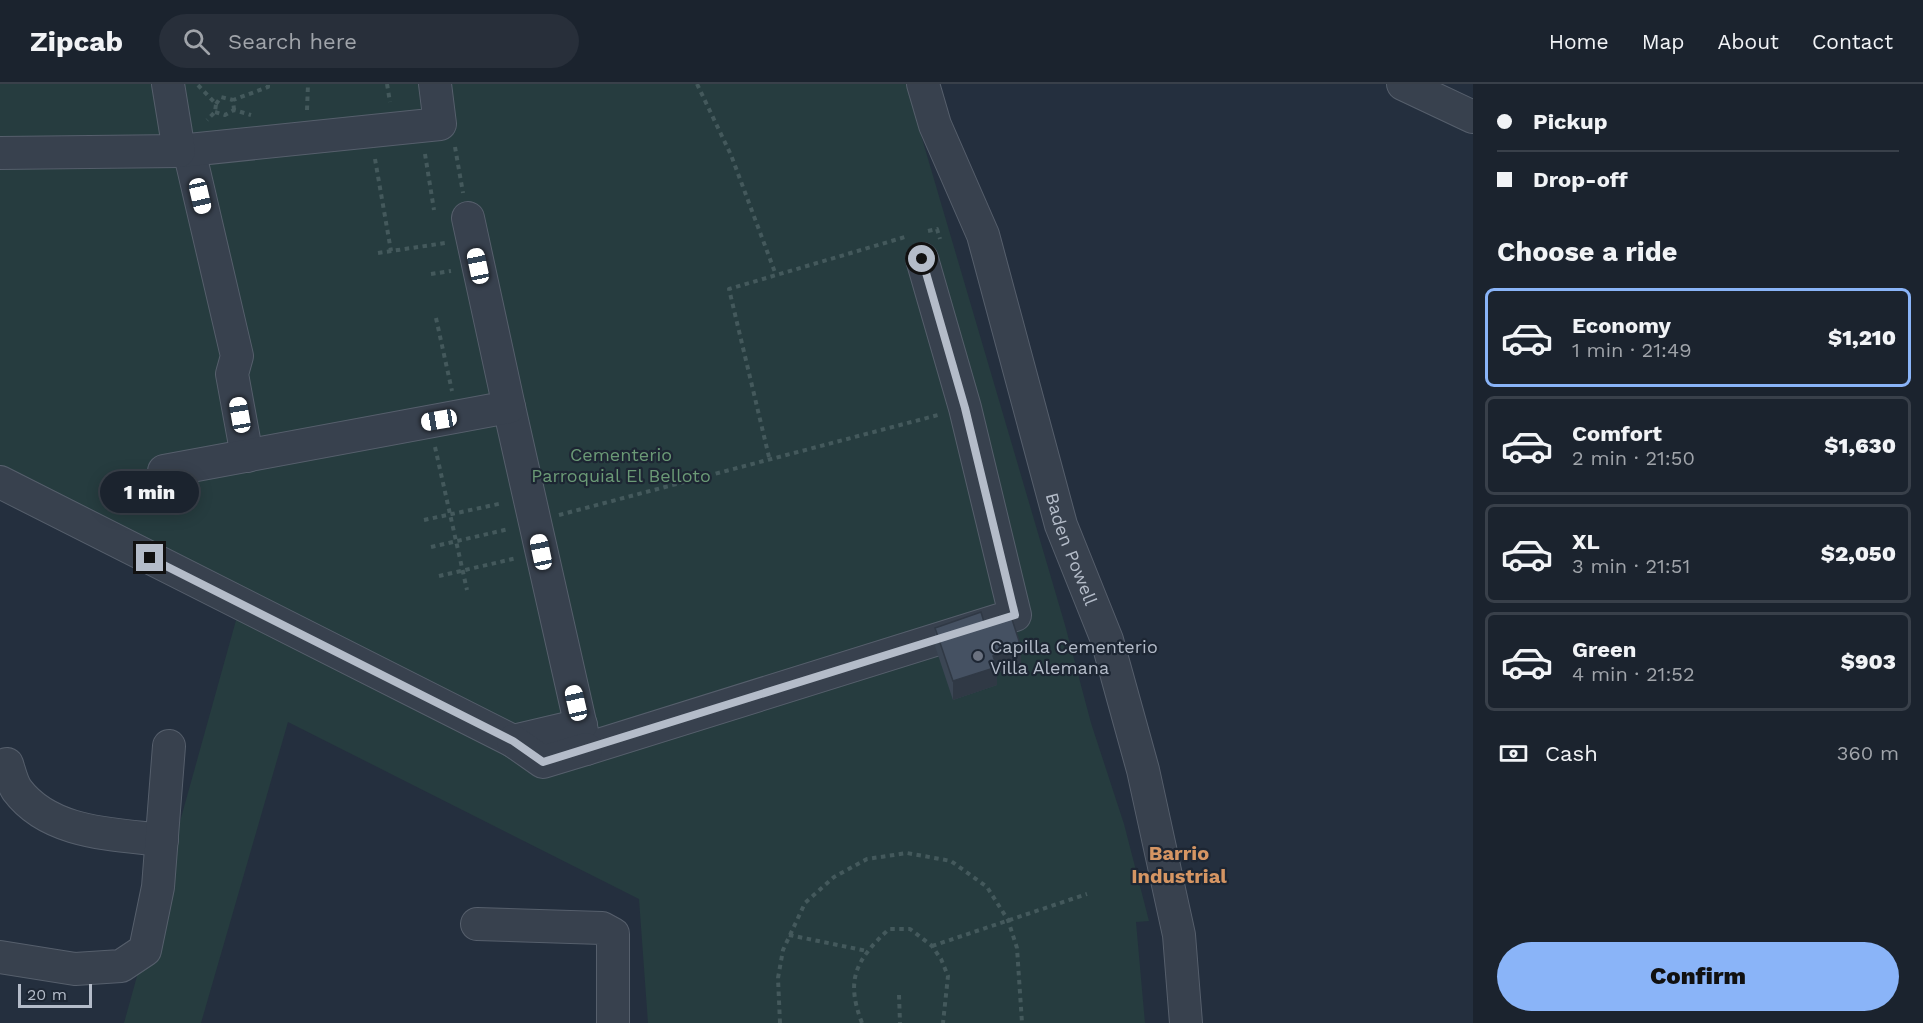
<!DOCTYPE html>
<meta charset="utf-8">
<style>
:root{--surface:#1b232e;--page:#282f3a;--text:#f1f3f6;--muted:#a0a4aa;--line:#39404a;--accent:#8ab4f8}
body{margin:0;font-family:"Work Sans",sans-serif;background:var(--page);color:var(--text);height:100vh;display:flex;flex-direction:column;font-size:22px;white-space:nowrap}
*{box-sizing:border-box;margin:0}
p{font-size:20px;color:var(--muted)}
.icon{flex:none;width:33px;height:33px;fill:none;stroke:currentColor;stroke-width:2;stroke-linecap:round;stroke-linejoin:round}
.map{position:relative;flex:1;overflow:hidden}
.details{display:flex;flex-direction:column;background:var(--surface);width:450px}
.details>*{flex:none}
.top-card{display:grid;align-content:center;height:132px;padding:0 24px;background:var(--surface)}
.scale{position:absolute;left:18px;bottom:15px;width:74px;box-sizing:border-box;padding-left:6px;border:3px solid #b4bcc9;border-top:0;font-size:16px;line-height:21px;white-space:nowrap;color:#b4bcc9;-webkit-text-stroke:4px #1d2633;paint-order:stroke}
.end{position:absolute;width:27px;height:27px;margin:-14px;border:8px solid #b4bcc9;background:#111;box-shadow:0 0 0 3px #111}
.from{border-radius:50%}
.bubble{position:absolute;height:42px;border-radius:21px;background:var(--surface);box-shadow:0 3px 15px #0003,0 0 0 2px var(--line);font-size:20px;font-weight:800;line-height:42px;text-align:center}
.car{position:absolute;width:18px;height:36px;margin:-18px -9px;border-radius:8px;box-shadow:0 0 4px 2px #0007;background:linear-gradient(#fff 24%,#345 0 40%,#fff 0 76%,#345 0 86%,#fff 0)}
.top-card b{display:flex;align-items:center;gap:21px;height:57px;font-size:22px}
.top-card b+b{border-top:2px solid var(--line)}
.top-card i{width:15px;height:15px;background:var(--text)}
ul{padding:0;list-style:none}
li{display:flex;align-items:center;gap:18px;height:99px;margin:0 12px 9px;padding:0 12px;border:3px solid var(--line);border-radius:9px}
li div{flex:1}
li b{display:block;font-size:22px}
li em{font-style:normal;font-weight:800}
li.on{border-color:var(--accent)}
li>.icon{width:54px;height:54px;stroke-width:1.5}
h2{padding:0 24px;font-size:27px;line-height:72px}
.pay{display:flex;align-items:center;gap:15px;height:66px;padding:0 24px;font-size:22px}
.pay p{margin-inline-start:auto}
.cta{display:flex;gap:12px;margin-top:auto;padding:12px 24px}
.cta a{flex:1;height:69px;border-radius:36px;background:var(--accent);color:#111;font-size:24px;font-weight:800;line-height:69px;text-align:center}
header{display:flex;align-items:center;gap:36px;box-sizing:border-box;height:84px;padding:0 30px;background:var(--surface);border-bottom:2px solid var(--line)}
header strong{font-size:28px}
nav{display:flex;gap:33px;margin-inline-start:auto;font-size:21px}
.search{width:420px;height:54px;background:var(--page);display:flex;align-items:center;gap:15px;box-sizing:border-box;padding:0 21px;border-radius:33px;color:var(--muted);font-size:22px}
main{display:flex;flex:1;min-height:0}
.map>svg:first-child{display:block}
.green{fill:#263c3f}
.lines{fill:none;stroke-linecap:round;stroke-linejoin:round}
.minor-casing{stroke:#565f6c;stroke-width:34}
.path{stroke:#44595c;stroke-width:4;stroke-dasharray:4.5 4.5;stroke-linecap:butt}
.minor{stroke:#38414e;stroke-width:32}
.wall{fill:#3b4654}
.shaded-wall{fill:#303945}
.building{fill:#455162;stroke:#303945;stroke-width:1.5}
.route{stroke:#b4bcc9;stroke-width:8}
.worship-dot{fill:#6b7280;stroke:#1d2633;stroke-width:2}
.labels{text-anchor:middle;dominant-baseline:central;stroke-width:4.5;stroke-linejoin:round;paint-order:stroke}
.park-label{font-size:18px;fill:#6b9a76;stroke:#1d2633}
.street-label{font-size:18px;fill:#b4bcc9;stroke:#1d2633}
.poi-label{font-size:18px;fill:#b4bcc9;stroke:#1d2633;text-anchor:start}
.neighbourhood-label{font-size:20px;font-weight:bold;fill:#d59563;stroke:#1d2633}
</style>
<header>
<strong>Zipcab</strong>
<div class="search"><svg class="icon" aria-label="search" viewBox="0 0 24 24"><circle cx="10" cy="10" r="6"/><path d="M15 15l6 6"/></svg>Search here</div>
<nav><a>Home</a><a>Map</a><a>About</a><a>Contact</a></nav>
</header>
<main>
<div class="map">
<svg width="1473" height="939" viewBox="0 0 1473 939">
<rect width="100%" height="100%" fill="#242f3e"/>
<path class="green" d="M0,0h906l159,541 26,98 33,101 25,97 -13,1 9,101h-497l-9,-124 -351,-177 -87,301h-77l114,-410 -238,-120z"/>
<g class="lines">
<g class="minor-casing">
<g id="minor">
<path id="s1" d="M923,0l12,41 48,110 78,290 46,115 36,130 36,165 7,88"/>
<path d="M1403,0l70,33"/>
<path d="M189,66l48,206 -5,18 15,82"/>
<path d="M179,67l261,-27 -5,-40"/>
<path d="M0,69l179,-2 -11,-67"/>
<path d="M509,323l77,342 429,-134 -50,-207 -43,-149"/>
<path d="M164,387l345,-64 -41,-189"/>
<path d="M0,398l513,259 68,-16"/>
<path d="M513,657l30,21 43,-13"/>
<path d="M7,680c3,9 5,19 10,26 33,44 96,44 145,50"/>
<path d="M477,840l125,4 11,6v89"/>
<path d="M0,873l75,12 46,-3 24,-16 13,-63 11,-141"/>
</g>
</g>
<g class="path">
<path d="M387,0l3,18"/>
<path d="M697,0l34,71 45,120"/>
<path d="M198,1l18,19 -1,8 -8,8"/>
<path d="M216,20l5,-7 12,3"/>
<path d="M234,26l-1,-10 35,-13v-3"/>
<path d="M307,26l1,-26"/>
<path d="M215,28l10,3 9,-5 17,5"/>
<path d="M455,63l8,46"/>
<path d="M425,70l9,56"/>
<path d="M375,75l16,92"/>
<path d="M928,147l9,-2 3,10"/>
<path d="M378,169l67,-10"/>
<path d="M431,190l20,-3"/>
<path d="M436,234l16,73"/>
<path d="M435,363l32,143"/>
<path d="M769,373l-40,-168 176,-52"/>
<path d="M559,431l379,-100"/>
<path d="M424,436l79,-17"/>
<path d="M431,463l78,-18"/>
<path d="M439,492l78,-18"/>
<path d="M789,851l78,16"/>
<path d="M932,862l155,-52"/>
<path d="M899,911l1,28"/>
<path d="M780,939l-2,-45 5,-28 22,-47 29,-26 33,-18 40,-6 44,8 36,26 21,33 9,28 5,75"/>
<path d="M862,939c-17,-44 -6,-63 27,-94h21l22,17 9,13 7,17 -5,47"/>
</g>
<use href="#minor" class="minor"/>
</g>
<path class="wall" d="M984,538l37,43 -24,8v12l-44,15 -18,-54v-18z"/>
<path class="shaded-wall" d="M1021,563v18l-24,8v12l-44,15v-19l40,-25z"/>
<path class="building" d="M981,528l3,10 26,-9 11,34 -28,9 4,11 -44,14 -18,-53z"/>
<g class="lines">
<path class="route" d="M150,474l363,183 30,21 472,-147 -50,-207 -43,-149"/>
</g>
<circle class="worship-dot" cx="978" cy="572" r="6"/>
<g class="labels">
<g class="park-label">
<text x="621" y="370">Cementerio<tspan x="621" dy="21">Parroquial El Belloto</tspan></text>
</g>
<g class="street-label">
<text stroke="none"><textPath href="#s1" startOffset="489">Baden Powell</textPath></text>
</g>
<g class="poi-label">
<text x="990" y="562">Capilla Cementerio<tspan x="990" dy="21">Villa Alemana</tspan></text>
</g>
<g class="neighbourhood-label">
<text x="1179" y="769">Barrio<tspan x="1179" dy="23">Industrial</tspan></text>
</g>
</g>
</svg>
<div class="scale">20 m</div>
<i class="end from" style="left:922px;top:175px"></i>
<i class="end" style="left:150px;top:474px"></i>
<div class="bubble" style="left:100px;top:387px;width:99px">1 min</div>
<i class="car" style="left:200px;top:112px;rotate:167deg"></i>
<i class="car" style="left:478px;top:182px;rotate:348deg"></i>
<i class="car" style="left:240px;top:331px;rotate:350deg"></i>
<i class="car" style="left:439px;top:336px;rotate:260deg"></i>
<i class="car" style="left:541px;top:468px;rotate:348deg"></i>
<i class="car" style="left:576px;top:619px;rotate:347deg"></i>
</div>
<section class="details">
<div class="top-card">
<b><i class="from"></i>Pickup</b>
<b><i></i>Drop-off</b>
</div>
<h2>Choose a ride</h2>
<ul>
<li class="on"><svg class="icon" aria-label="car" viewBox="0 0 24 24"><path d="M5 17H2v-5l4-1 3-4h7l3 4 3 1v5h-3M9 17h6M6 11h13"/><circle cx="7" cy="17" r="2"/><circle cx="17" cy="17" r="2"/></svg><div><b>Economy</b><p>1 min · 21:49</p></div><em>$1,210</em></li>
<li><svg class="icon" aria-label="car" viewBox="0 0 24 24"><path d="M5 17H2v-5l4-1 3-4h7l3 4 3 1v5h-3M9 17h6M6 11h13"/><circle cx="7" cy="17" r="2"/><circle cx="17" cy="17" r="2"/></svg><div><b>Comfort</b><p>2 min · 21:50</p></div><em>$1,630</em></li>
<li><svg class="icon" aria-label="car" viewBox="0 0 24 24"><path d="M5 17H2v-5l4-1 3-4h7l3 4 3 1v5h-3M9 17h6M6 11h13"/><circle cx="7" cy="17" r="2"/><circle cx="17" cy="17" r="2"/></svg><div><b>XL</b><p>3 min · 21:51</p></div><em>$2,050</em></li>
<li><svg class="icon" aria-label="car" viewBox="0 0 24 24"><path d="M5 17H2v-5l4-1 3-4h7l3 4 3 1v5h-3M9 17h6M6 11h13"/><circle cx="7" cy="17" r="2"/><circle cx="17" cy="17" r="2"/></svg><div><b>Green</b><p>4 min · 21:52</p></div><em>$903</em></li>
</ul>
<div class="pay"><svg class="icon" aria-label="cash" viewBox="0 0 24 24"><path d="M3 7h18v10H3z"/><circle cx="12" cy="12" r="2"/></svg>Cash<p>360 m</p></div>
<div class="cta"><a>Confirm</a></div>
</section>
</main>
